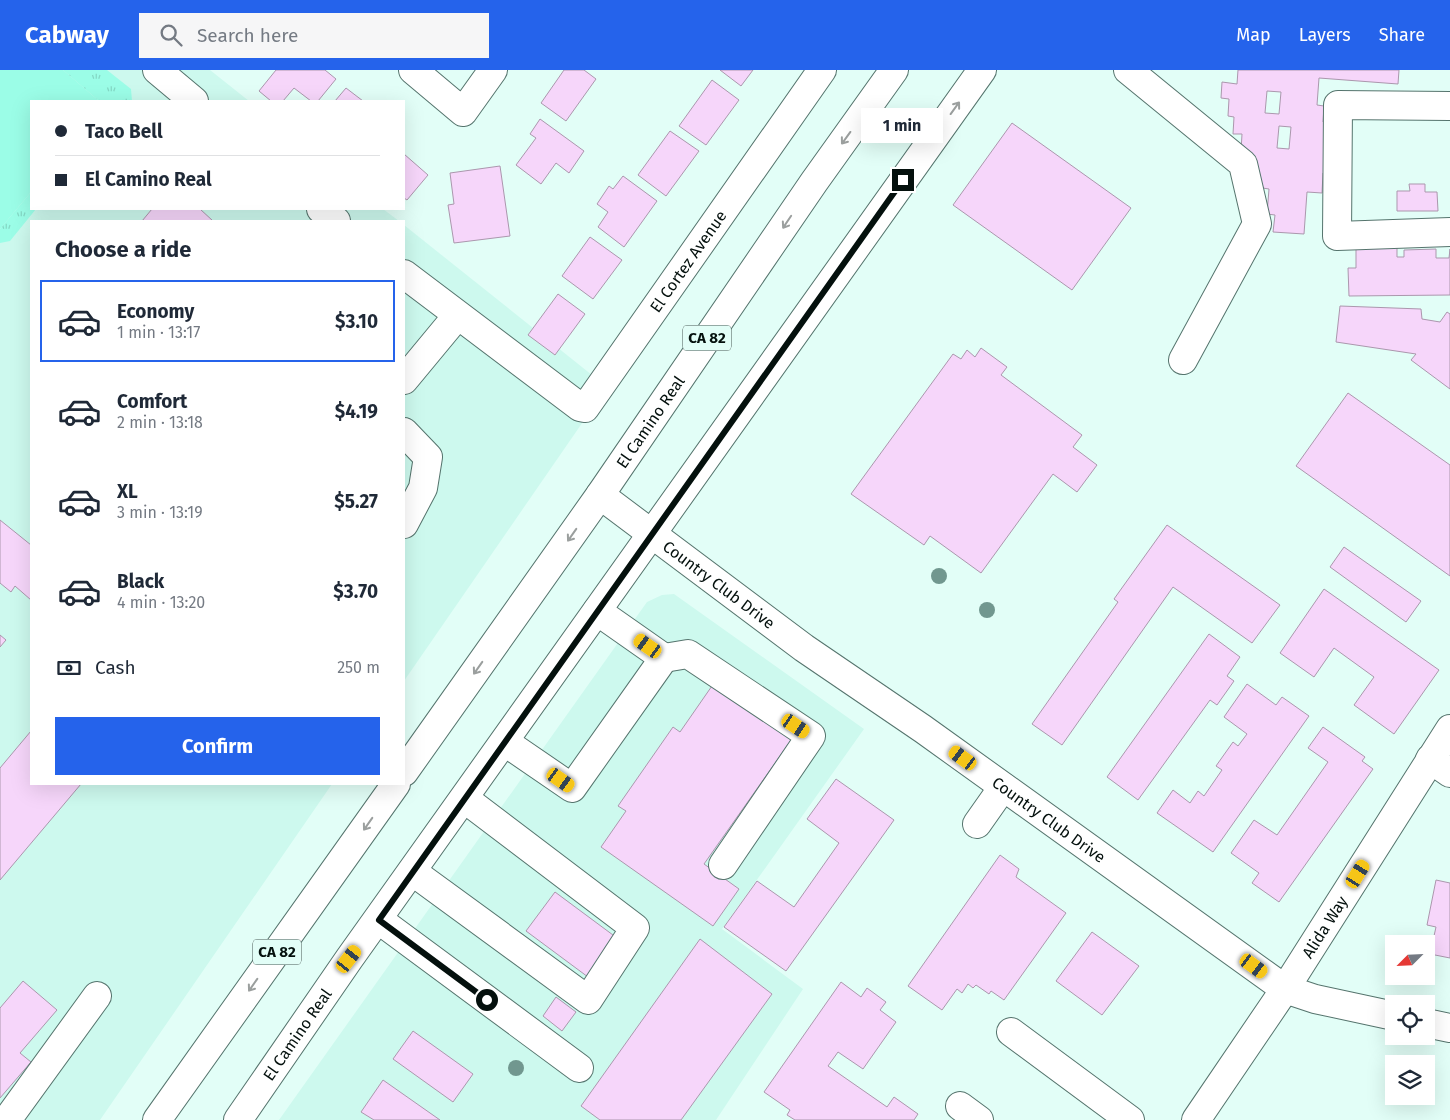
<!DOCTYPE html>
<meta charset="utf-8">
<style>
:root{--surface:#fff;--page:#f6f6f7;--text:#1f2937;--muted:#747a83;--line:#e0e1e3;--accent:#2563eb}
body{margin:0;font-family:"Fira Sans",sans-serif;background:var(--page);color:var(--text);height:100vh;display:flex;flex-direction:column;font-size:19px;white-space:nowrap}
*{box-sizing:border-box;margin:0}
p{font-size:16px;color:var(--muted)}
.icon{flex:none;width:28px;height:28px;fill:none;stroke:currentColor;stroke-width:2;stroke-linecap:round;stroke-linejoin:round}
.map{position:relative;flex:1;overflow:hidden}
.sheet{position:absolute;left:30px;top:150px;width:375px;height:565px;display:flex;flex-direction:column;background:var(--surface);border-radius:0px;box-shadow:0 5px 20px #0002}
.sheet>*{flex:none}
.banner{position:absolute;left:30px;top:30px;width:375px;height:110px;border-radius:0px;box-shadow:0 5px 20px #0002;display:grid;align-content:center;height:110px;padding:0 25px;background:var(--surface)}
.needle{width:32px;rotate:246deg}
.buttons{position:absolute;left:1385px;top:865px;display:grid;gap:10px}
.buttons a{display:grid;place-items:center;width:50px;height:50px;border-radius:0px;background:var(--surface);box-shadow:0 5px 20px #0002;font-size:25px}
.end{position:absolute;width:22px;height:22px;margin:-11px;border:6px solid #04100d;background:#fff;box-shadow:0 0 0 2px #fff}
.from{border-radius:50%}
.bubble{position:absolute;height:35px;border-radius:0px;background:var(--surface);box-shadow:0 5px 20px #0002;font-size:16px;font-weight:700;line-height:35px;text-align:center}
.car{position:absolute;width:15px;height:30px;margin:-15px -8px;border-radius:6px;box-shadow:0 0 4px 1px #0007;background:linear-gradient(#f5c518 24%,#345 0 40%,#f5c518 0 76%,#345 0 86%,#f5c518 0)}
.banner b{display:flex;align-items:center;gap:18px;height:48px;font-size:19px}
.banner b+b{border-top:1px solid var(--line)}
.banner i{width:12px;height:12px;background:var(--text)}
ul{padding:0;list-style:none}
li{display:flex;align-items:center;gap:15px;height:82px;margin:0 10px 8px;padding:0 15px;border:2px solid transparent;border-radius:0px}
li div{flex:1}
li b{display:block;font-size:19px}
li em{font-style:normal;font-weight:700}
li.active{border-color:var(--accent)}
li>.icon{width:45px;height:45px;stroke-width:1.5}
h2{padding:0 25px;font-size:22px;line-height:60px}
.pay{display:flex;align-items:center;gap:12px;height:55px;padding:0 25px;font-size:19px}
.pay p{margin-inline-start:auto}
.primary-button{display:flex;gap:10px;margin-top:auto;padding:10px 25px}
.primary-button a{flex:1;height:58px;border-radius:0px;background:var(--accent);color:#fff;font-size:20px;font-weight:700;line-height:58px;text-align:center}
header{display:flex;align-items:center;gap:30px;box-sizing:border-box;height:70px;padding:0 25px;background:var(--accent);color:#fff}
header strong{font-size:24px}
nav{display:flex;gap:28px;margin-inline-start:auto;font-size:18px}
.search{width:350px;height:45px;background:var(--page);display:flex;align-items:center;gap:12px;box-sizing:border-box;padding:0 18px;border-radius:0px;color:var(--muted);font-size:19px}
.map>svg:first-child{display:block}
.built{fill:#cdf9ee}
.grass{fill:url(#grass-tufts)}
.garden{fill:#9bfde7}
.building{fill:#f6d6fa;stroke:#ab97ad;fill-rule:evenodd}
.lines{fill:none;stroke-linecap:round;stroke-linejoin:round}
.minor-casing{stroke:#55746d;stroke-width:30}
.major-casing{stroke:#55746d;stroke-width:30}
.minor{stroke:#fff;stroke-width:28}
.major{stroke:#fff;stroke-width:28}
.tree{fill:#71978f}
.oneway{stroke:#9b9f9e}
.route{stroke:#04100d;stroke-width:6}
.labels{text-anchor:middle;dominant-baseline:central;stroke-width:5;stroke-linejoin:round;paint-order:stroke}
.shield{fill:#e2fef7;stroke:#475753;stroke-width:1}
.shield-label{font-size:15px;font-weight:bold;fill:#04100d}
.street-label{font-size:16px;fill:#04100d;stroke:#e2fef7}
</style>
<header>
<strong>Cabway</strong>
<div class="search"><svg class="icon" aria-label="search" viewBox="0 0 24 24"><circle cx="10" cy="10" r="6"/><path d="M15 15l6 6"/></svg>Search here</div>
<nav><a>Map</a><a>Layers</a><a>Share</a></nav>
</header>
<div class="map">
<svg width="1450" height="1050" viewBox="0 0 1450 1050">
<defs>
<pattern id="grass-tufts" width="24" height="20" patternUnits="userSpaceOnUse" patternTransform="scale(1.25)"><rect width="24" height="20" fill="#9bfde7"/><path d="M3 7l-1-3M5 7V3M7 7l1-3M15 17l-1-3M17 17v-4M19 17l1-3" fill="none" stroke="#84d8c5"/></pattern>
</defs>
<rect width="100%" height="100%" fill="#e2fef7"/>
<g class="built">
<path d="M0,0h210l39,31h-218v108h352l16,12h-368v563h301l-232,336h-100z"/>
<path d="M404,155l203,162 -203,294z"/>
<path d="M674,524l190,135 -142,200 81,60 -87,131h-437l368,-518 15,-7z"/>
</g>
<g class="grass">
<path d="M63,0h44l24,19 1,12h-33z"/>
<path d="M31,122v17h5l-26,32 -10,2v-14z"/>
</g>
<path class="garden" d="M0,0h63l36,31h-68v91l-31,37z"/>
<g class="building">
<path d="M276,0h49l11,9 -18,22h-7l-17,-13 -11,13h-12l-12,-10z"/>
<path d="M564,0h20l12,9 -30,42 -25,-18z"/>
<path d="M720,0h33l-12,16z"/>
<path d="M1238,0h161l-1,14 -79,-6 -2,27 7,1 -1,16h6l3,51h-9l-1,20 -15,-1 -3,42 -31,-2 2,-17 -8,-1 2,-25 -13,-2 -15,-36 1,-17h-9l1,-17 -6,-1 1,-17 -8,-1 1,-16 15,2zM1267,21l14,1 -2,22 -14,-1zM1279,56l12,1 -2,22 -12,-1z"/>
<path d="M712,10l27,20 -33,45 -27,-19z"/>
<path d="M346,18l17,13h-28z"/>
<path d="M540,49l44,32 -15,22 -13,-10 -15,21 -25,-19 20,-27 -6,-4z"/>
<path d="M1012,53l119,85 -59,82 -119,-85z"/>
<path d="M670,61l29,20 -33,45 -28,-21z"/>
<path d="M404,84l24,21 -21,25 -3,-2z"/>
<path d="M500,96l10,70 -56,7 -6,-38 6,-1 -4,-31z"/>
<path d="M623,106l34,25 -33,46 -26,-20 10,-15 -11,-8 12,-18 4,3z"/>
<path d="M1409,114h16v8h12l1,19h-41v-20h13z"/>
<path d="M152,139h48l13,12h-71z"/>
<path d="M590,167l32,23 -29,39 -31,-23z"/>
<path d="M1397,175v12h7v-7l32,-1v9h13l1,-9v46l-101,1 -1,-28h8v-22z"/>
<path d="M558,224l27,20 -30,41 -27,-20z"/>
<path d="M1340,236l81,3 1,10 18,3 7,-10 3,2v75l-39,-29 5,-6 -80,-12z"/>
<path d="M981,278l26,19 -6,8 81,60 -9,12 24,18 -20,27 -24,-18 -72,99 -51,-37 -6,9 -73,-51 102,-140 8,5 6,-9 8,7z"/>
<path d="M1348,323l102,72v111l-154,-110z"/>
<path d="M0,450l31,25v55l-16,-14 -4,6 -11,-9z"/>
<path d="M1167,455l113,80 -28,38 -79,-56 -111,158 -30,-21 86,-122 -4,-3z"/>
<path d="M1344,477l77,54 -15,21 -76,-55z"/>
<path d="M1324,519l115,81 -45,64 -40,-29 20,-28 -40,-29 -20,29 -34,-24z"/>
<path d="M1209,564l31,23 -13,19 7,5 -17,24 -7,-5 -72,100 -31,-23z"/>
<path d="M0,565l6,5 -6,7z"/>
<path d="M714,613l78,56 -88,125 35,25 -26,37 -112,-79 25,-36 -8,-5 55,-79 7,5z"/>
<path d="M1247,614l29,21 6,-8 27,19 -96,136 -56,-39 16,-23 17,13 8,-12 6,5 18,-26 -6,-4 17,-24 5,4 9,-12 -23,-17z"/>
<path d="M1323,657l42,30 -3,4 11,8 -94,133 -27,-19 7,-10 -28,-20 23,-33 23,15 51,-73 -20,-14z"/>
<path d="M31,661v53h50l-81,96v-112z"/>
<path d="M836,709l58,41 -108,151 -62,-44 33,-46 37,26 45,-64 -32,-24z"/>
<path d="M1000,785l19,14 -3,8 50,36 -62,87 -13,-9 -2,3 -13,-9 -3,3 -5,-4 -6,9 -5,-4 -15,21 -34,-24z"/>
<path d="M1436,810l14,3v75l-20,-4 6,-27 -9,-2z"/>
<path d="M555,822l62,46 -29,39 -62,-46z"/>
<path d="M1092,862l47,34 -37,49 -46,-34z"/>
<path d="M700,869l72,55 -91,126h-81l-19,-14z"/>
<path d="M23,911l34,29 -37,43 11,9 -31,36v-90z"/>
<path d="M841,912l20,15 6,-9 19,14 -6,8 16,12 -33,47 -25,-17 -10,14 59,41 7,-10 24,17 -4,6h-119l-8,-5 3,-5 -26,-18z"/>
<path d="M556,927l20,15 -14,19 -19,-15z"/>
<path d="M413,961l60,43 -20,28 -60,-43z"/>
<path d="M383,1010l57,40h-66l-13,-8z"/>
</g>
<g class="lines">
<g class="minor-casing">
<g id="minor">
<path d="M157,0l37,31"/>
<path d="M413,0l50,42 30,-42"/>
<path d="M1128,0l115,94 14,60 -74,136"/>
<path d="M1450,36l-112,-1 -1,131 113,-4"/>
<path d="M321,139l15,12"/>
<path id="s1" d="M404,204l176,133 5,1 237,-338"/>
<path d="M404,310l53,-64"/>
<path d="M404,362l24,25 -5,31 -19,36"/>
<path id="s2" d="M600,425l204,153 119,81 362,260 30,10 79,17"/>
<path d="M664,588l24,-4 123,82 -88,129"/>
<path d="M505,672l67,46 92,-130 -67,-47"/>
<path d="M1430,689l20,14"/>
<path d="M977,754l26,-37"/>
<path d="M413,802l175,128 47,-72 -170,-129"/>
<path d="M379,850l200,148"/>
<path d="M1426,953l24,5"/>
<path d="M1011,962l119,88"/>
<path d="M960,1036l19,14"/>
<path d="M7,1050l90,-124"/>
<path id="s3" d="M1196,1050l89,-131 165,-260"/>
</g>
</g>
<g class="major-casing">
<g id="major">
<path id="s4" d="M404,702l196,-277 214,-313 80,-112"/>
<path d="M157,1050l239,-336"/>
<path id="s5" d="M238,1050l111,-161 633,-889"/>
</g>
</g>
<use href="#minor" class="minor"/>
<use href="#major" class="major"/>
</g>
<g class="tree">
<circle cx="939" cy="506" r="8"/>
<circle cx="987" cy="540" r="8"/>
<circle cx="516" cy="998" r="8"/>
</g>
<defs><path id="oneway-shaft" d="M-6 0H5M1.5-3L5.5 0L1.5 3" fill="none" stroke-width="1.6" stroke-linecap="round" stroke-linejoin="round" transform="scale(1.25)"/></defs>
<g class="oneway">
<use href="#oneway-shaft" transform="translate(955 38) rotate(-54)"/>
<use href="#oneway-shaft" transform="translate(846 68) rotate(126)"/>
<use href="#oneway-shaft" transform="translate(787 152) rotate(124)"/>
<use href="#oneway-shaft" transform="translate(572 465) rotate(125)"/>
<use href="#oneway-shaft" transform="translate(478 598) rotate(125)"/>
<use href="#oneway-shaft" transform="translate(368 754) rotate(125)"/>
<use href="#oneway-shaft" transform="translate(253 915) rotate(125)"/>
</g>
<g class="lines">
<path class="route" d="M487,930l-108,-80 524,-740"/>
</g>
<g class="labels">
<g class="shield">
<rect x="683" y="255.5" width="48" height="25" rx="4"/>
<rect x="253" y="869.5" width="48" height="25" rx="4"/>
</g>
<g class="shield-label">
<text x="707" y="268">CA 82</text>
<text x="277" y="882">CA 82</text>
</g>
<g class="street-label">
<text stroke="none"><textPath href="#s1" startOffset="405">El Cortez Avenue</textPath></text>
<text stroke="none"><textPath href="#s4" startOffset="428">El Camino Real</textPath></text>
<text stroke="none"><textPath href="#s2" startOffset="149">Country Club Drive</textPath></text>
<text stroke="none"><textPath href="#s2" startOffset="554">Country Club Drive</textPath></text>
<text stroke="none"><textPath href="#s3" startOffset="232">Alida Way</textPath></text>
<text stroke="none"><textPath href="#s5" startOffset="104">El Camino Real</textPath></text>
</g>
</g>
</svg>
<div class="buttons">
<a><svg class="needle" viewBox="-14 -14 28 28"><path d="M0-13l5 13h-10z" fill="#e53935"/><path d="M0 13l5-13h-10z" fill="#747a83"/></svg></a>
<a><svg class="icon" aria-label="locate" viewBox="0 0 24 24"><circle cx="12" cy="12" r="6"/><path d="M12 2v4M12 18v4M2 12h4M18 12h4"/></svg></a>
<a><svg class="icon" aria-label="layers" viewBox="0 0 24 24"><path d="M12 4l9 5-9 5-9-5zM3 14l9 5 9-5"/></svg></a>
</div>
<i class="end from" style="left:487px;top:930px"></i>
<i class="end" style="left:903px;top:110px"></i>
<div class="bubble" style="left:861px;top:38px;width:82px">1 min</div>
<i class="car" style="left:648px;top:576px;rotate:305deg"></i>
<i class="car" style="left:796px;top:656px;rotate:124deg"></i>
<i class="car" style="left:963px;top:688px;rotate:306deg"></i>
<i class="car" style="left:561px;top:710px;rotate:125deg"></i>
<i class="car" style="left:1358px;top:804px;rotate:32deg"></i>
<i class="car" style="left:349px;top:889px;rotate:38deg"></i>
<i class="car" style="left:1254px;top:896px;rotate:126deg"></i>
<div class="banner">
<b><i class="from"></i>Taco Bell</b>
<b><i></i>El Camino Real</b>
</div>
<section class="sheet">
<h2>Choose a ride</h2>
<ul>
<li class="active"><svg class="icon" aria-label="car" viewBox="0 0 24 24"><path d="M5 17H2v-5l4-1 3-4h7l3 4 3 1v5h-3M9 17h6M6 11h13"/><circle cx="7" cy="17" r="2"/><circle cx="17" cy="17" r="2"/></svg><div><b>Economy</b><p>1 min · 13:17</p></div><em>$3.10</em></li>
<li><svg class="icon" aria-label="car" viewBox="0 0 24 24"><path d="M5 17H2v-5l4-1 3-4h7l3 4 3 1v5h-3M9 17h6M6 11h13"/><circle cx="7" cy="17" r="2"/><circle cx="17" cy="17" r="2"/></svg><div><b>Comfort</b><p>2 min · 13:18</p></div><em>$4.19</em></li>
<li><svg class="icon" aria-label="car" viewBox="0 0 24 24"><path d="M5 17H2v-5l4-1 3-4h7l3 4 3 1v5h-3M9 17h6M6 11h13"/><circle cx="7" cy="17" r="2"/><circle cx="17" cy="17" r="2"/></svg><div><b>XL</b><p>3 min · 13:19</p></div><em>$5.27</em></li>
<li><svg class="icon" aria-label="car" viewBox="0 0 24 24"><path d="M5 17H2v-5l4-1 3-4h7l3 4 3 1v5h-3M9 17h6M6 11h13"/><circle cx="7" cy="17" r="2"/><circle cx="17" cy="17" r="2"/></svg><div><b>Black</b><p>4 min · 13:20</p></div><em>$3.70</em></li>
</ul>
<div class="pay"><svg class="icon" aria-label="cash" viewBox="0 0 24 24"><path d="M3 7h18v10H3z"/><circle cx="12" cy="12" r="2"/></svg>Cash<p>250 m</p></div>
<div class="primary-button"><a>Confirm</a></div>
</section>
</div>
